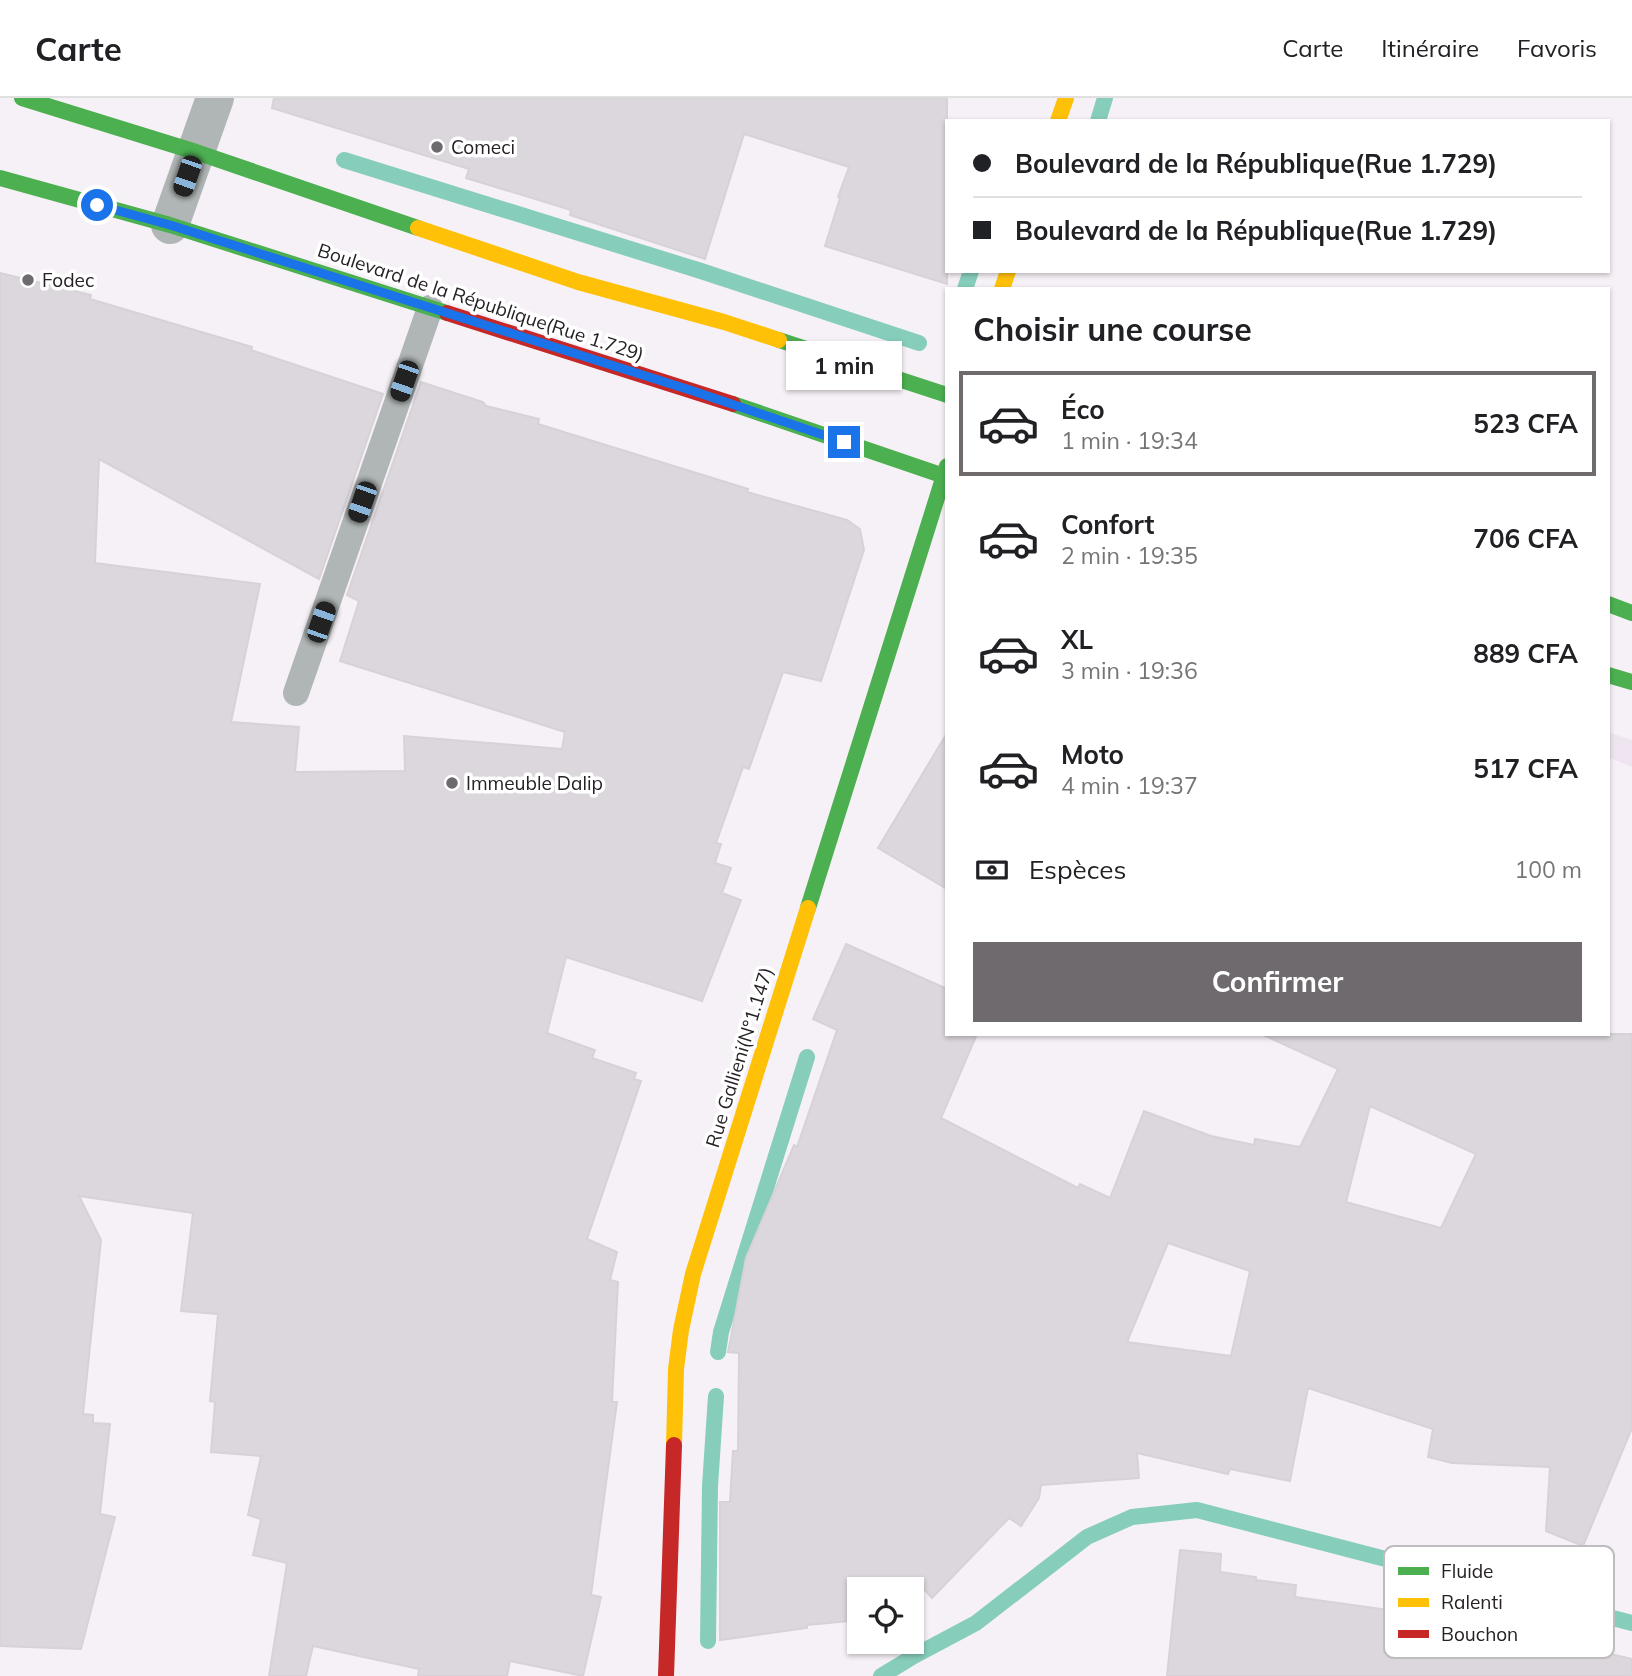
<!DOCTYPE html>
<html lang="fr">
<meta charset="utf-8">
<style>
:root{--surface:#fff;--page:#f2f2f2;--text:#202124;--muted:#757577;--line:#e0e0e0;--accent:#6e6a6e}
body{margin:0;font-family:Mulish,sans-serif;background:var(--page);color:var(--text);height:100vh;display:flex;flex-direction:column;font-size:26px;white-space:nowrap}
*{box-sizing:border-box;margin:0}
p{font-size:23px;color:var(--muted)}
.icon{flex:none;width:38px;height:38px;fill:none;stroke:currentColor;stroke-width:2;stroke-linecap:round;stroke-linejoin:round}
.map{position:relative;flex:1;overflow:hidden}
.side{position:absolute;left:945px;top:189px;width:665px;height:749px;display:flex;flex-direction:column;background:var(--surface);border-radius:0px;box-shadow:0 2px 5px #0004}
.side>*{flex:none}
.top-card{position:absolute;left:945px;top:21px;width:665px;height:154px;border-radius:0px;box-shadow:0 2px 5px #0004;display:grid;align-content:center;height:154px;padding:0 28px;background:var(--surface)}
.controls{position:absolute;left:847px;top:1479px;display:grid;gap:14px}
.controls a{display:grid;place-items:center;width:77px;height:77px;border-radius:0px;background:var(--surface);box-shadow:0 2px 5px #0004;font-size:35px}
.end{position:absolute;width:32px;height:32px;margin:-16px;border:9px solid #1a73e8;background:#fff;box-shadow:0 0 0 4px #fff}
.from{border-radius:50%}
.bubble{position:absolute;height:49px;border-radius:0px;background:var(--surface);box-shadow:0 2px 5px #0004;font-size:23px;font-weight:700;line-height:49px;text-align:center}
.car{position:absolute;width:21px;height:42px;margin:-21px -10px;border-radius:9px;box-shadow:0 0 5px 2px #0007;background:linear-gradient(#222 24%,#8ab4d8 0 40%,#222 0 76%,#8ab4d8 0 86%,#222 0)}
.top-card b{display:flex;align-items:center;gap:24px;height:66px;font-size:26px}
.top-card b+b{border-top:2px solid var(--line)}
.top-card i{width:18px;height:18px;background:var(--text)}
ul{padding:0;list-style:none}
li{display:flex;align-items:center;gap:21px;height:105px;margin:0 14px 10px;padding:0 14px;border:4px solid transparent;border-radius:0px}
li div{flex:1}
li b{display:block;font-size:26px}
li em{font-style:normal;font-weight:700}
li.current{border-color:var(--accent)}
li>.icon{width:63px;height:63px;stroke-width:1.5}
h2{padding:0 28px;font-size:32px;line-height:84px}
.pay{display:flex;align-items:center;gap:18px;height:77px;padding:0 28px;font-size:26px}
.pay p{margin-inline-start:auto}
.cta{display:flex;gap:14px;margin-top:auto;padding:14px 28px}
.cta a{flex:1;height:80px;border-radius:0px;background:var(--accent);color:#fff;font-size:28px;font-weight:700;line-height:80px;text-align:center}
header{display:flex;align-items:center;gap:42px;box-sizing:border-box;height:98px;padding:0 35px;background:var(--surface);border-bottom:2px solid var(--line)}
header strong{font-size:33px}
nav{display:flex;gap:38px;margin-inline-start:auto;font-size:24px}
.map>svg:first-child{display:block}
.built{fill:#efe5f0}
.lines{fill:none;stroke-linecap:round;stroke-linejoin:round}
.stream{stroke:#87cdbb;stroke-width:16}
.building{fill:#dbd7dc;stroke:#d6d2d7;stroke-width:2;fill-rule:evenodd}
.lane{stroke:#b0b6b5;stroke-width:26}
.street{stroke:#b0b6b5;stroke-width:38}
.fast{stroke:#4caf50;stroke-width:16}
.slow{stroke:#ffc107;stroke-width:16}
.jam{stroke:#c62828;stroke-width:16}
.route{stroke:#1a73e8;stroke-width:9}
.poi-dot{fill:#6e6a6e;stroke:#fff;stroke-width:2.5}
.labels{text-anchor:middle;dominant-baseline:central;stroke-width:7;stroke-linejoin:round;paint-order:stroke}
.poi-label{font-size:19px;fill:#252125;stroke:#fff;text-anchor:start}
.street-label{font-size:19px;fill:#252125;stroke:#fff}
.key{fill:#fff;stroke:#bebcbe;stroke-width:2}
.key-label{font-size:19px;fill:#252125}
</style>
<header>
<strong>Carte</strong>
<nav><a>Carte</a><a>Itinéraire</a><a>Favoris</a></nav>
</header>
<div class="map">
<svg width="1632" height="1578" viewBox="0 0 1632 1578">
<rect width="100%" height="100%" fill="#f6f1f6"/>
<path class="built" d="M1608,634l24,8v27l-24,-10z"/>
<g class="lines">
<g class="stream">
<path d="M1098,23l7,-23"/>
<path d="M344,62l357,111 218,72"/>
<path d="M965,191l6,-18"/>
<path d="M718,1254l3,-20 86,-275"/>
<path d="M708,1543l2,-155 6,-90"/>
<path d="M881,1578l33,-20 62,-33 111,-86 45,-20 65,-7 435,113"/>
</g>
</g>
<g class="building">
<path d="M274,0h673v186l-122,-38 15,-48 -2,-1 11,-30 -105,-33 -39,125 -135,-44 1,-5 -105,-32 3,-9 -197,-61z"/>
<path d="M0,175l91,22 -1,4 162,48 -1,3 132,44 -64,185 -220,-120 -4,104 165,21 -29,138 68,5 -4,45 110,-1 -1,-35 158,13 3,-17 -225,-71 19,-60 -12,-6 74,-213 62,20 3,4 53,13 -1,5 210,65 -1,3 100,28 13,9 4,21 -43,131 -38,-9 -34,97 -6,-2 -27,76 5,1 -6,19 16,5 -9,25 19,7 -39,101 -136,-44 -19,76 48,17 -3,8 44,15 -2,6 7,2 -54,158 30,13 -7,28 8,2 -6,120h5l-26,193 10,2 -18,79 -73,-15 -3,15h-89l1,-7 -106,-23 -7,30h-37l18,-113 -34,-8 8,-36 -13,-4 13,-59 -50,-4 4,-50 -5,-1 8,-87 -37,-3 12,-98 -114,-17 22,44 -18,174 10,1v8l17,1 -10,90 15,3 -34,132 -81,-3z"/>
<path d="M947,635v156l-69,-41z"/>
<path d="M846,846l101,45v45h30l-36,84 137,70 2,-4 30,14 34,-87 67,25 43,9 1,-6 45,8 38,-78 -77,-35h371v394l-49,118 -37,-15 4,-64 -98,-4 -24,-6 5,-28 -125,-41 -18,93 -60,-12 -2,5 -91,-21 2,25 -98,7 -2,13 -18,28 -12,-8 -77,80 -8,-9h-65v31l-52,5v3l-87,12v-138h10l3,-51h5l1,-98 -11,-1 18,-94 48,-113 3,2 40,-117 -24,-11zM1370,1008l106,48 -35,74 -95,-26zM1168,1145l82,28 -19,85 -104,-14z"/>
<path d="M1180,1452l41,4 -1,18 36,5v3l40,5 -1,12 93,13 2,-7 59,7 -1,5 184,44v17h-465z"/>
</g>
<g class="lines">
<path class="lane" d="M296,595l134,-385"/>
<path class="street" d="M170,127l45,-127"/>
<g class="fast">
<path d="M22,0l174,54 222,76"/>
<path d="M0,80l170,47 277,88"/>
<path d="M779,242l168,55"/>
<path d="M733,306l214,73"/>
<path d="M1608,506l24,9"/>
<path d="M1608,577l24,7"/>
<path d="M808,810l139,-442"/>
</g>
<g class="slow">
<path d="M1058,23l8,-23"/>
<path d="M418,130l160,54 146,40 55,18"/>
<path d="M1002,191l6,-18"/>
<path d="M674,1347l2,-76 5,-39 12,-56 115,-366"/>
</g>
<g class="jam">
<path d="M447,215l286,91"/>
<path d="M666,1578l8,-231"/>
</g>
</g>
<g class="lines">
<path class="route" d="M97,107l73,20 523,166 151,51"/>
</g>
<g class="poi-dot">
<circle cx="437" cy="49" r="7"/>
<circle cx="28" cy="182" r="7"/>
<circle cx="452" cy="685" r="7"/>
</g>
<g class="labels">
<g class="poi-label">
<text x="451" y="49">Comeci</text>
<text x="42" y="182">Fodec</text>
<text x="466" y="685">Immeuble Dalip</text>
</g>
<g class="street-label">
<text transform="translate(481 204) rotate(18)">Boulevard de la République(Rue 1.729)</text>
<text transform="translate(739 959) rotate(-73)">Rue Gallieni(N°1.147)</text>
</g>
</g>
<rect x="1384" y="1448" width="230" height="112" rx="10" class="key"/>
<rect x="1398" y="1469" width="31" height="8" fill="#4caf50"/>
<rect x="1398" y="1500" width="31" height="9" fill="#ffc107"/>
<rect x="1398" y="1532" width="31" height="8" fill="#c62828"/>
<g class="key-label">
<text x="1441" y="1480">Fluide</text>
<text x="1441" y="1511">Ralenti</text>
<text x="1441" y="1543">Bouchon</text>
</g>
</svg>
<div class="controls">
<a><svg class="icon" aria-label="locate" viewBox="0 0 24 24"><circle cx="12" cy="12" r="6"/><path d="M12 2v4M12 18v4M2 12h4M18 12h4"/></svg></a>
</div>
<i class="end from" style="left:97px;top:107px"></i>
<i class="end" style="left:844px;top:344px"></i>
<div class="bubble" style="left:786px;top:243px;width:116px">1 min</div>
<i class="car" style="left:187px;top:78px;rotate:199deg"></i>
<i class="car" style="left:404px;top:283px;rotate:199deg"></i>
<i class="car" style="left:362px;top:404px;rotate:199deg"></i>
<i class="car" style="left:321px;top:524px;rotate:19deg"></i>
<div class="top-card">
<b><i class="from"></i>Boulevard de la République(Rue 1.729)</b>
<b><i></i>Boulevard de la République(Rue 1.729)</b>
</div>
<section class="side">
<h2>Choisir une course</h2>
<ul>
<li class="current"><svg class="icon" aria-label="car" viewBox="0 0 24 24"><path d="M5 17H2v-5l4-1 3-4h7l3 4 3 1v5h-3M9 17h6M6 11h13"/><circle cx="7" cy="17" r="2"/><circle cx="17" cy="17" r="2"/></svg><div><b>Éco</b><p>1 min · 19:34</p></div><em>523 CFA</em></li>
<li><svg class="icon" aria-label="car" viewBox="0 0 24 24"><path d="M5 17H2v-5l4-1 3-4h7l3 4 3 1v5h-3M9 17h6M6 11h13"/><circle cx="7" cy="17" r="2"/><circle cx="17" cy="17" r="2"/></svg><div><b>Confort</b><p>2 min · 19:35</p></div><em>706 CFA</em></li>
<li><svg class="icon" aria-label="car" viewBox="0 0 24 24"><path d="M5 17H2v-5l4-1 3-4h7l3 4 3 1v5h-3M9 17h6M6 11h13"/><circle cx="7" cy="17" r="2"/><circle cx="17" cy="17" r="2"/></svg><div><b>XL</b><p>3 min · 19:36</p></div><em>889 CFA</em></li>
<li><svg class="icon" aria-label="car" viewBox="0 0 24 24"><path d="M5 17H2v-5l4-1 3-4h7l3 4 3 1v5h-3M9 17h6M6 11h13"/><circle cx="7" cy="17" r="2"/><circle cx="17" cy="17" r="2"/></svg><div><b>Moto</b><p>4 min · 19:37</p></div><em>517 CFA</em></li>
</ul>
<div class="pay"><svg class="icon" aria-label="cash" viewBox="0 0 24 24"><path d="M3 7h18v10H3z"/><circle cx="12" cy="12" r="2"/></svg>Espèces<p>100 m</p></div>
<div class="cta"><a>Confirmer</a></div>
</section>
</div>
